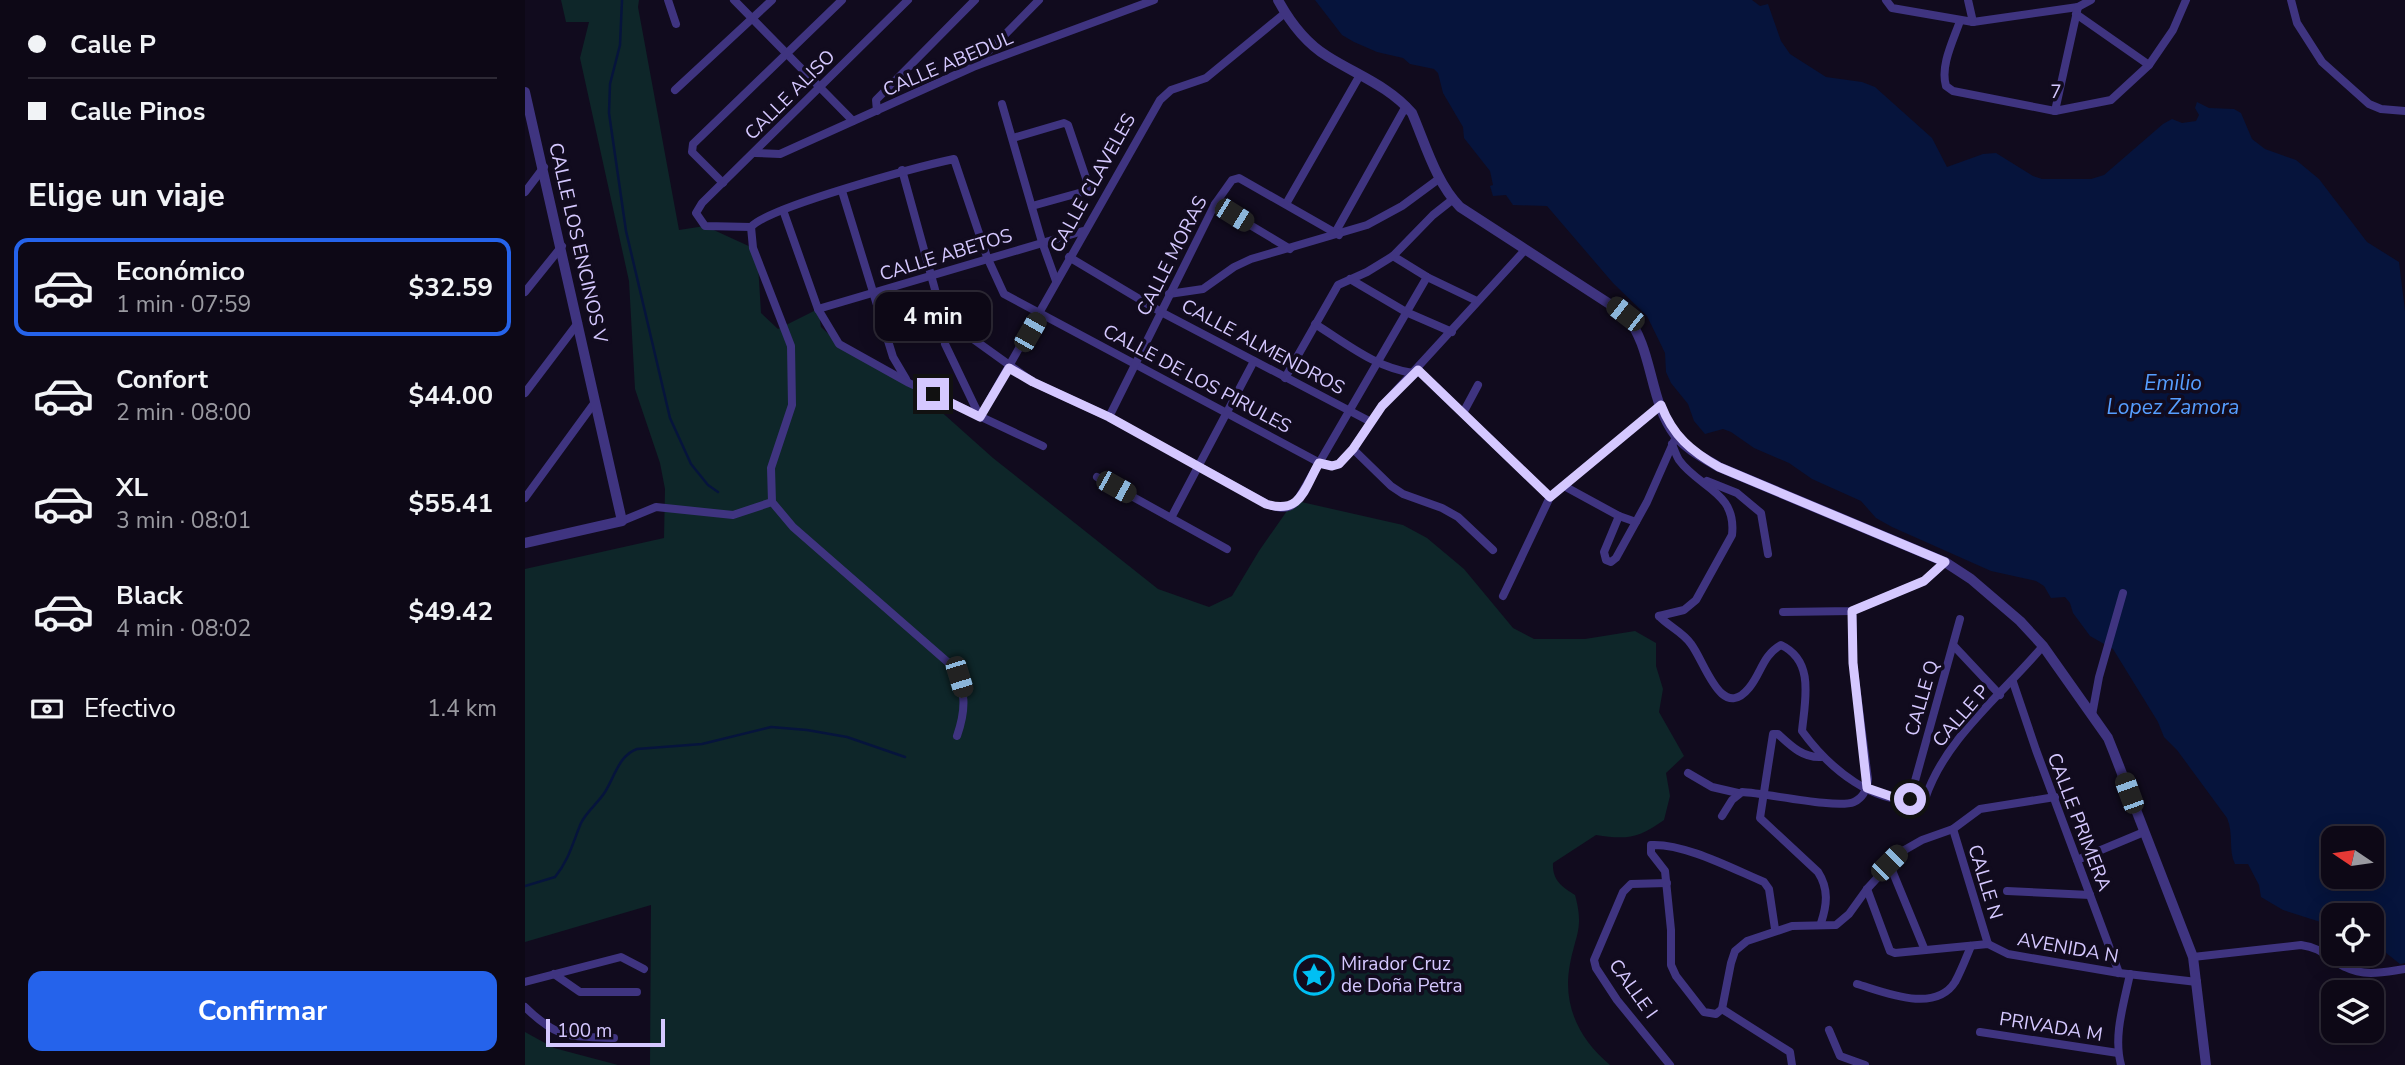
<!DOCTYPE html>
<html lang="es">
<meta charset="utf-8">
<style>
:root{--surface:#0d0816;--page:#1b1623;--text:#f1f3f6;--muted:#9a9aa1;--line:#2d2935;--accent:#2563eb}
body{margin:0;font-family:"Nunito Sans",sans-serif;background:var(--page);color:var(--text);height:100vh;display:flex;flex-direction:column;font-size:26px;white-space:nowrap}
*{box-sizing:border-box;margin:0}
p{font-size:23px;color:var(--muted)}
.icon{flex:none;width:38px;height:38px;fill:none;stroke:currentColor;stroke-width:2;stroke-linecap:round;stroke-linejoin:round}
.map{position:relative;flex:1;overflow:hidden}
.panel{display:flex;flex-direction:column;background:var(--surface);width:525px}
.panel>*{flex:none}
.top-card{display:grid;align-content:center;height:154px;padding:0 28px;background:var(--surface)}
.needle{width:46px;rotate:283deg}
.tools{position:absolute;left:1796px;top:826px;display:grid;gap:14px}
.tools a{display:grid;place-items:center;width:63px;height:63px;border-radius:14px;background:var(--surface);box-shadow:0 4px 18px #0003,0 0 0 2px var(--line);font-size:35px}
.scale{position:absolute;left:21px;bottom:18px;width:119px;box-sizing:border-box;padding-left:7px;border:4px solid #d5c8ff;border-top:0;font-size:19px;line-height:24px;white-space:nowrap;color:#d5c8ff;-webkit-text-stroke:5px #110b1e;paint-order:stroke}
.end{position:absolute;width:32px;height:32px;margin:-16px;border:9px solid #d5c8ff;background:#111;box-shadow:0 0 0 4px #111}
.from{border-radius:50%}
.bubble{position:absolute;height:49px;border-radius:14px;background:var(--surface);box-shadow:0 4px 18px #0003,0 0 0 2px var(--line);font-size:23px;font-weight:700;line-height:49px;text-align:center}
.car{position:absolute;width:21px;height:42px;margin:-21px -10px;border-radius:9px;box-shadow:0 0 5px 2px #0007;background:linear-gradient(#222 24%,#8ab4d8 0 40%,#222 0 76%,#8ab4d8 0 86%,#222 0)}
.top-card b{display:flex;align-items:center;gap:24px;height:66px;font-size:26px}
.top-card b+b{border-top:2px solid var(--line)}
.top-card i{width:18px;height:18px;background:var(--text)}
ul{padding:0;list-style:none}
li{display:flex;align-items:center;gap:21px;height:98px;margin:0 14px 10px;padding:0 14px;border:4px solid transparent;border-radius:14px}
li div{flex:1}
li b{display:block;font-size:26px}
li em{font-style:normal;font-weight:700}
li.current{border-color:var(--accent)}
li>.icon{width:63px;height:63px;stroke-width:1.5}
h2{padding:0 28px;font-size:32px;line-height:84px}
.pay{display:flex;align-items:center;gap:18px;height:77px;padding:0 28px;font-size:26px}
.pay p{margin-inline-start:auto}
.action{display:flex;gap:14px;margin-top:auto;padding:14px 28px}
.action a{flex:1;height:80px;border-radius:14px;background:var(--accent);color:#fff;font-size:28px;font-weight:700;line-height:80px;text-align:center}
main{display:flex;flex:1;min-height:0}
.map>svg:first-child{display:block}
.green{fill:#0e2629}
.water{fill:#06143c;fill-rule:evenodd}
.lines{fill:none;stroke-linecap:round;stroke-linejoin:round}
.stream{stroke:#06143c;stroke-width:2.5}
.minor{stroke:#3f3480;stroke-width:8}
.tertiary{stroke:#3f3480;stroke-width:10}
.route{stroke:#d5c8ff;stroke-width:9}
.labels{text-anchor:middle;dominant-baseline:central;stroke-width:7;stroke-linejoin:round;paint-order:stroke}
.street-label{font-size:19px;fill:#d5c8ff;stroke:#110b1e}
.poi-label{font-size:19px;fill:#d5c8ff;stroke:#110b1e;text-anchor:start}
.water-label{font-size:21px;font-style:italic;fill:#569eff;stroke:#110b1e}
</style>
<main>
<section class="panel">
<div class="top-card">
<b><i class="from"></i>Calle P</b>
<b><i></i>Calle Pinos</b>
</div>
<h2>Elige un viaje</h2>
<ul>
<li class="current"><svg class="icon" aria-label="car" viewBox="0 0 24 24"><path d="M5 17H2v-5l4-1 3-4h7l3 4 3 1v5h-3M9 17h6M6 11h13"/><circle cx="7" cy="17" r="2"/><circle cx="17" cy="17" r="2"/></svg><div><b>Económico</b><p>1 min · 07:59</p></div><em>$32.59</em></li>
<li><svg class="icon" aria-label="car" viewBox="0 0 24 24"><path d="M5 17H2v-5l4-1 3-4h7l3 4 3 1v5h-3M9 17h6M6 11h13"/><circle cx="7" cy="17" r="2"/><circle cx="17" cy="17" r="2"/></svg><div><b>Confort</b><p>2 min · 08:00</p></div><em>$44.00</em></li>
<li><svg class="icon" aria-label="car" viewBox="0 0 24 24"><path d="M5 17H2v-5l4-1 3-4h7l3 4 3 1v5h-3M9 17h6M6 11h13"/><circle cx="7" cy="17" r="2"/><circle cx="17" cy="17" r="2"/></svg><div><b>XL</b><p>3 min · 08:01</p></div><em>$55.41</em></li>
<li><svg class="icon" aria-label="car" viewBox="0 0 24 24"><path d="M5 17H2v-5l4-1 3-4h7l3 4 3 1v5h-3M9 17h6M6 11h13"/><circle cx="7" cy="17" r="2"/><circle cx="17" cy="17" r="2"/></svg><div><b>Black</b><p>4 min · 08:02</p></div><em>$49.42</em></li>
</ul>
<div class="pay"><svg class="icon" aria-label="cash" viewBox="0 0 24 24"><path d="M3 7h18v10H3z"/><circle cx="12" cy="12" r="2"/></svg>Efectivo<p>1.4 km</p></div>
<div class="action"><a>Confirmar</a></div>
</section>
<div class="map">
<svg width="1880" height="1065" viewBox="0 0 1880 1065">
<rect width="100%" height="100%" fill="#110b1e"/>
<g class="green">
<path d="M36,0h78l-1,7 41,223 26,-4 48,22 5,16 3,49 17,16 40,-20 3,18 18,17 70,39 84,75 165,131 51,18 23,-11 27,-45 30,-43 8,-7 106,24 24,13 37,31 49,59 21,11h51l50,-8 21,12v23l7,23 -4,23 25,44 -18,17 4,23 -6,24c-25,18 -37,20 -68,15l-43,28c-1,17 9,24 22,32 9,33 1,38 -5,69 -8,41 9,75 40,101h-960l1,-160 -126,37v-373l139,-31 1,-49 -5,-26 -25,-74 -6,-108 -49,-223 9,-36h-23z"/>
<path d="M0,1032l29,16 64,17h-93z"/>
</g>
<path class="water" d="M790,0h437l8,6 8,-2 13,37 9,13 36,23 36,5 13,5 57,51 15,29 36,-13 13,-1 37,23 9,3h49l13,-4 59,-51 9,-5 10,4 14,-2 3,-6 -4,-7 2,-6 12,6 25,1 7,4 11,26 13,10 31,11 23,19 48,63 32,20 6,49v652l-5,1 -15,-12 -14,-6v-31h-38v11l-50,-16 -22,-13 -2,-12 -11,-21h-13c-7,-14 -1,-30 -8,-46l-50,-68 -13,-13 -6,-15 -45,-73 -23,-13 -17,-23 -3,-10 -5,-6 -14,1 -7,-12 -8,-5 -45,-10 -99,-44 -16,-9 -15,-17 -49,-22 -23,-16 -35,-15 -23,-16 -8,-3 -18,5 -11,-13 -6,-17 -17,-21 -5,-11 -1,-19 -18,-37 -34,-33 -66,-77 -34,-1 -7,-10 -13,1 -3,-10 3,-1 -3,-14 -26,-33 -1,-11 -20,-34 -5,-20 -4,-4 -24,-5 -7,-6 -26,-6 -23,-10 -12,-7zM1808,838h38v39h-38z"/>
<g class="lines">
<g class="stream">
<path d="M97,0l-2,45 -10,39 -1,29 17,118 44,187 21,46 17,21 10,7"/>
<path d="M0,886l30,-9c14,-17 18,-35 26,-54 6,-12 17,-20 24,-31 9,-14 14,-37 32,-43l65,-5 69,-17 36,3 40,7 58,20"/>
</g>
<g class="minor">
<path d="M143,0l8,24"/>
<path d="M209,0l119,121"/>
<path d="M1361,0l6,8 81,14 105,-15 13,-7"/>
<path d="M1443,0l5,22"/>
<path d="M1766,0l6,23 25,39 47,42 12,5 24,2"/>
<path d="M1551,14l73,51"/>
<path d="M1435,21c-7,20 -20,45 -14,65l7,5 102,20 56,-11 38,-35 24,-35 13,-30"/>
<path d="M450,65l64,-65"/>
<path d="M150,90l97,-90"/>
<path d="M477,104l40,138 14,39"/>
<path d="M352,111l-1,-11 99,-100"/>
<path d="M1530,111l23,-104"/>
<path d="M488,138l51,-15 4,2 21,62"/>
<path d="M230,153l25,1 193,-87 181,-67"/>
<path d="M377,170l37,134 16,22 78,56 76,35 158,87c12,4 21,7 30,-3l130,-224"/>
<path d="M198,183l-31,-31 1,-8 149,-144"/>
<path d="M317,191l51,166 13,22"/>
<path d="M0,192l19,-25"/>
<path d="M690,204l75,45"/>
<path d="M761,204l74,-129"/>
<path d="M507,206l54,-15 3,-4"/>
<path d="M258,210l35,99 21,35 70,39 134,63"/>
<path d="M226,227c17,-20 170,-61 203,-68l33,98 17,37 316,169 12,3 7,-2 14,-15 29,-43 143,-156"/>
<path d="M226,227l-46,-1 -9,-13 6,-10 206,-203"/>
<path d="M810,233l71,-127"/>
<path d="M868,256l34,21 50,24"/>
<path d="M544,257l92,55 210,110"/>
<path d="M825,279l56,33 46,20"/>
<path d="M0,292l37,-46"/>
<path d="M644,294l34,-5 31,-22 17,-8 116,-34 35,-19 38,-28"/>
<path d="M293,309l265,-78"/>
<path d="M790,324c32,20 61,44 98,49"/>
<path d="M420,344l35,73"/>
<path d="M893,370l132,127"/>
<path d="M760,378l53,-93 29,-13 26,-16 40,-41 19,-15"/>
<path d="M0,393l53,-70"/>
<path d="M938,413l15,-28"/>
<path d="M455,417l180,-317 11,-10 35,-12 79,-65"/>
<path d="M584,417l106,-213 17,-24 7,-2 100,57"/>
<path d="M828,449l38,37 12,8 39,14 16,9 35,33"/>
<path d="M572,477l130,72"/>
<path d="M1182,481l30,12 24,20 7,41"/>
<path d="M1039,486l55,30 17,6"/>
<path d="M0,498l70,-96"/>
<path d="M247,502l21,25 158,138c16,24 15,45 6,71"/>
<path d="M1094,516l-15,36 2,8 5,2 5,-4 31,-56 27,-61"/>
<path d="M646,518l83,-157"/>
<path d="M97,521l34,-14 77,8 39,-13 -1,-34 21,-63 -1,-59 -38,-98 -2,-21"/>
<path d="M978,596l47,-99 111,-92"/>
<path d="M1258,612l69,-1 72,-30 21,-19"/>
<path d="M1134,616c9,10 24,16 32,28 14,18 30,78 58,44 13,-16 13,-32 32,-43 34,16 24,55 21,86 27,37 73,77 123,68 20,-61 77,-104 118,-153"/>
<path d="M1134,616l25,-6 12,-10 36,-65c5,-43 -33,-47 -53,-75 -3,-5 -5,-11 -7,-16"/>
<path d="M1429,646l46,49"/>
<path d="M1488,682l23,68 83,223"/>
<path d="M1567,715l7,-38 24,-84"/>
<path d="M1163,773l24,14 26,6"/>
<path d="M1385,799l50,-180"/>
<path d="M1197,816l10,-16 10,-8c24,1 94,17 112,10 10,-5 13,-13 14,-23l-15,-116 -1,-52"/>
<path d="M1428,829l35,115"/>
<path d="M1552,860l67,-28"/>
<path d="M1364,863l35,85"/>
<path d="M1142,883l-36,1 -8,8 -29,68 2,8 21,32 53,65"/>
<path d="M1342,889l23,62 5,2 93,-9 20,10 111,19 78,9"/>
<path d="M1482,891l83,4"/>
<path d="M1296,923c6,-18 8,-34 -3,-51l-58,-54 13,-84h5c13,12 25,24 43,23"/>
<path d="M1250,929l-6,-40 -5,-7c-31,-13 -80,-39 -113,-37v8l14,18 6,59v35l5,11 28,36 12,2 6,-5 9,-46 4,-12 12,-10 45,-15 44,-1 13,-11 18,-25 34,-37 21,-12 31,-11 27,-20 75,-12"/>
<path d="M1668,957l108,-12c23,3 26,14 44,22 20,10 39,5 60,2"/>
<path d="M29,974l26,18h57"/>
<path d="M0,982l96,-25 23,12"/>
<path d="M1332,984c27,8 78,30 98,-2 6,-11 11,-24 16,-36"/>
<path d="M0,1007c34,33 44,29 89,31"/>
<path d="M1197,1009l68,43 2,13"/>
<path d="M1304,1030l11,26 25,9"/>
<path d="M1455,1032l138,21"/>
<path d="M1596,1065c-8,-29 3,-62 9,-91"/>
</g>
<g class="tertiary">
<path d="M753,0c12,22 28,43 49,56 30,19 62,30 85,57 13,30 24,70 48,94l165,107c29,35 23,85 50,121 11,14 29,23 44,32l226,95 26,17 49,42 23,25 65,92 6,15 79,204 13,108"/>
<path d="M0,92l97,429 -97,22"/>
</g>
</g>
<g class="lines">
<path class="route" d="M408,394l47,23 29,-49 24,14 76,35 157,87c35,11 38,-15 53,-41l13,3 7,-2 14,-15 29,-43 36,-36 132,127 111,-92c12,31 30,46 58,62l226,95 -21,19 -72,30 1,52 14,125 29,10 14,1"/>
</g>
<defs>
<g id="sight-ring" transform="scale(2.0125)"><circle r="9.5" fill="#110b1e" stroke="#00bff3" stroke-width="1.5"/><path d="M0-6L1.8-2.2L6-1.7L2.9 1.2L3.7 5.4L0 3.3L-3.7 5.4L-2.9 1.2L-6-1.7L-1.8-2.2Z" fill="#00bff3"/></g>
</defs>
<g fill-rule="evenodd">
<use href="#sight-ring" x="789" y="975"/>
</g>
<g class="labels">
<g class="street-label">
<text transform="translate(423 64) rotate(-23)">CALLE ABEDUL</text>
<text transform="translate(1531 92) rotate(-1)">7</text>
<text transform="translate(265 95) rotate(-45)">CALLE ALISO</text>
<text transform="translate(568 183) rotate(-61)">CALLE CLAVELES</text>
<text transform="translate(53 243) rotate(77)">CALLE LOS ENCINOS V</text>
<text transform="translate(421 255) rotate(-17)">CALLE ABETOS</text>
<text transform="translate(647 256) rotate(-63)">CALLE MORAS</text>
<text transform="translate(738 347) rotate(28)">CALLE ALMENDROS</text>
<text transform="translate(672 379) rotate(28)">CALLE DE LOS PIRULES</text>
<text transform="translate(1397 698) rotate(-74)">CALLE Q</text>
<text transform="translate(1436 716) rotate(-49)">CALLE P</text>
<text transform="translate(1554 822) rotate(69)">CALLE PRIMERA</text>
<text transform="translate(1460 882) rotate(73)">CALLE N</text>
<text transform="translate(1543 948) rotate(10)">AVENIDA N</text>
<text transform="translate(1108 989) rotate(54)">CALLE I</text>
<text transform="translate(1526 1027) rotate(9)">PRIVADA M</text>
</g>
<g class="poi-label">
<text x="816" y="964">Mirador Cruz<tspan x="816" dy="22">de Doña Petra</tspan></text>
</g>
<g class="water-label">
<text x="1648" y="383">Emilio<tspan x="1648" dy="24">Lopez Zamora</tspan></text>
</g>
</g>
</svg>
<div class="tools">
<a><svg class="needle" viewBox="-14 -14 28 28"><path d="M0-13l5 13h-10z" fill="#e53935"/><path d="M0 13l5-13h-10z" fill="#9a9aa1"/></svg></a>
<a><svg class="icon" aria-label="locate" viewBox="0 0 24 24"><circle cx="12" cy="12" r="6"/><path d="M12 2v4M12 18v4M2 12h4M18 12h4"/></svg></a>
<a><svg class="icon" aria-label="layers" viewBox="0 0 24 24"><path d="M12 4l9 5-9 5-9-5zM3 14l9 5 9-5"/></svg></a>
</div>
<div class="scale">100 m</div>
<i class="end from" style="left:1385px;top:799px"></i>
<i class="end" style="left:408px;top:394px"></i>
<div class="bubble" style="left:350px;top:292px;width:116px">4 min</div>
<i class="car" style="left:709px;top:215px;rotate:122deg"></i>
<i class="car" style="left:1100px;top:314px;rotate:308deg"></i>
<i class="car" style="left:505px;top:332px;rotate:30deg"></i>
<i class="car" style="left:591px;top:487px;rotate:119deg"></i>
<i class="car" style="left:434px;top:677px;rotate:163deg"></i>
<i class="car" style="left:1604px;top:793px;rotate:340deg"></i>
<i class="car" style="left:1364px;top:863px;rotate:45deg"></i>
</div>
</main>
